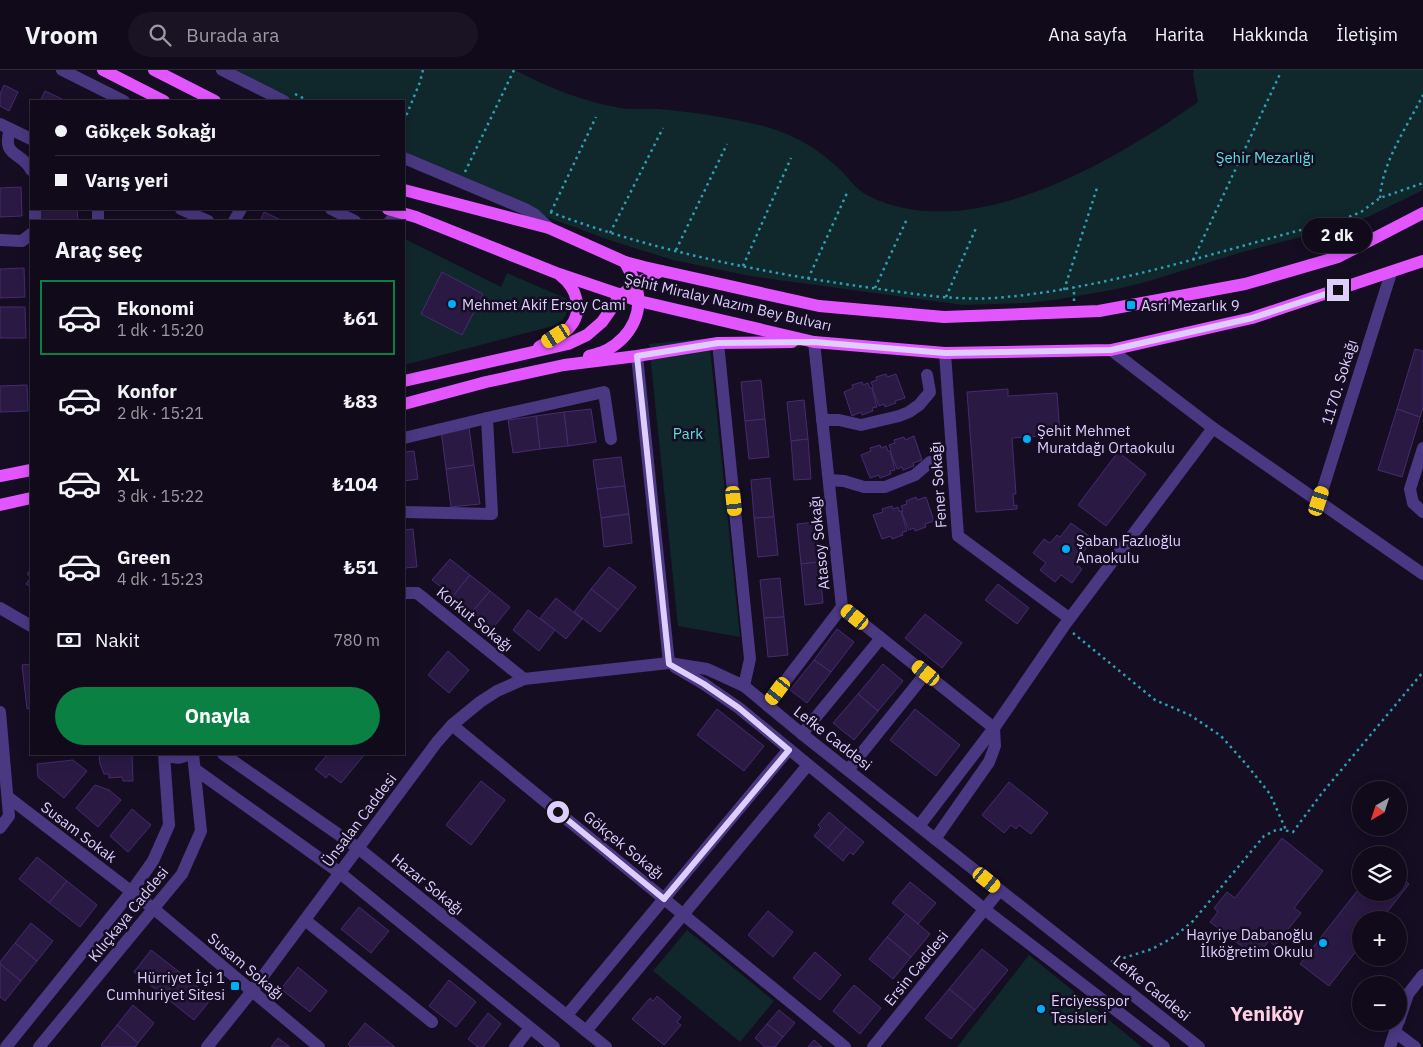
<!DOCTYPE html>
<html lang="tr">
<meta charset="utf-8">
<style>
:root{--surface:#100a1a;--page:#191323;--text:#f1f3f6;--muted:#9c9aa2;--line:#302b39;--accent:#0b8043}
body{margin:0;font-family:"IBM Plex Sans",sans-serif;background:var(--page);color:var(--text);height:100vh;display:flex;flex-direction:column;font-size:19px;white-space:nowrap}
*{box-sizing:border-box;margin:0}
p{font-size:16px;color:var(--muted)}
.icon{flex:none;width:28px;height:28px;fill:none;stroke:currentColor;stroke-width:2;stroke-linecap:round;stroke-linejoin:round}
.map{position:relative;flex:1;overflow:hidden}
.side{position:absolute;left:30px;top:150px;width:375px;height:535px;display:flex;flex-direction:column;background:var(--surface);border-radius:0px;box-shadow:0 2px 12px #0003,0 0 0 1px var(--line)}
.side>*{flex:none}
.banner{position:absolute;left:30px;top:30px;width:375px;height:110px;border-radius:0px;box-shadow:0 2px 12px #0003,0 0 0 1px var(--line);display:grid;align-content:center;height:110px;padding:0 25px;background:var(--surface)}
.needle{width:32px;rotate:219deg}
.controls{position:absolute;left:1352px;top:711px;display:grid;gap:10px}
.controls a{display:grid;place-items:center;width:55px;height:55px;border-radius:50%;background:var(--surface);box-shadow:0 2px 12px #0003,0 0 0 1px var(--line);font-size:25px}
.end{position:absolute;width:22px;height:22px;margin:-11px;border:6px solid #deceff;background:#111;box-shadow:0 0 0 2px #111}
.from{border-radius:50%}
.bubble{position:absolute;height:35px;border-radius:18px;background:var(--surface);box-shadow:0 2px 12px #0003,0 0 0 1px var(--line);font-size:16px;font-weight:800;line-height:35px;text-align:center}
.car{position:absolute;width:15px;height:30px;margin:-15px -8px;border-radius:6px;box-shadow:0 0 4px 1px #0007;background:linear-gradient(#f5c518 24%,#345 0 40%,#f5c518 0 76%,#345 0 86%,#f5c518 0)}
.banner b{display:flex;align-items:center;gap:18px;height:48px;font-size:19px}
.banner b+b{border-top:1px solid var(--line)}
.banner i{width:12px;height:12px;background:var(--text)}
ul{padding:0;list-style:none}
li{display:flex;align-items:center;gap:15px;height:75px;margin:0 10px 8px;padding:0 15px;border:2px solid transparent;border-radius:0px}
li div{flex:1}
li b{display:block;font-size:19px}
li em{font-style:normal;font-weight:800}
li.selected{border-color:var(--accent)}
li>.icon{width:45px;height:45px;stroke-width:1.5}
h2{padding:0 25px;font-size:22px;line-height:60px}
.pay{display:flex;align-items:center;gap:12px;height:55px;padding:0 25px;font-size:19px}
.pay p{margin-inline-start:auto}
.action{display:flex;gap:10px;margin-top:auto;padding:10px 25px}
.action a{flex:1;height:58px;border-radius:30px;background:var(--accent);color:#fff;font-size:20px;font-weight:800;line-height:58px;text-align:center}
header{display:flex;align-items:center;gap:30px;box-sizing:border-box;height:70px;padding:0 25px;background:var(--surface);border-bottom:1px solid var(--line)}
header strong{font-size:24px}
nav{display:flex;gap:28px;margin-inline-start:auto;font-size:18px}
.search{width:350px;height:45px;background:var(--page);display:flex;align-items:center;gap:12px;box-sizing:border-box;padding:0 18px;border-radius:28px;color:var(--muted);font-size:19px}
.map>svg:first-child{display:block}
.green{fill:#10272c}
.building{fill:#2a1943;stroke:#472b6f}
.lines{fill:none;stroke-linecap:round;stroke-linejoin:round}
.path{stroke:#2da0b4;stroke-width:2.5;stroke-dasharray:2.5 4;stroke-linecap:butt}
.minor{stroke:#4a3882;stroke-width:12}
.major{stroke:#e355ff;stroke-width:12}
.route{stroke:#deceff;stroke-width:6}
.poi-dot{fill:#00adf9;stroke:#150d22;stroke-width:2}
.labels{text-anchor:middle;dominant-baseline:central;stroke-width:5;stroke-linejoin:round;paint-order:stroke}
.park-label{font-size:15px;fill:#59e0da;stroke:#150d22}
.street-label{font-size:15px;fill:#deceff;stroke:#150d22}
.poi-label{font-size:15px;fill:#deceff;stroke:#150d22;text-anchor:start}
.district-label{font-size:20px;font-weight:bold;fill:#ffd0e4;stroke:#150d22}
</style>
<header>
<strong>Vroom</strong>
<div class="search"><svg class="icon" aria-label="search" viewBox="0 0 24 24"><circle cx="10" cy="10" r="6"/><path d="M15 15l6 6"/></svg>Burada ara</div>
<nav><a>Ana sayfa</a><a>Harita</a><a>Hakkında</a><a>İletişim</a></nav>
</header>
<div class="map">
<svg width="1423" height="977" viewBox="0 0 1423 977">
<rect width="100%" height="100%" fill="#150d22"/>
<g class="green">
<path d="M232,0h283c32,17 69,32 106,38 12,2 25,0 38,1 34,3 67,8 100,16 29,7 54,20 76,40 15,12 18,24 36,32 101,49 245,-37 327,-95l-5,-27 1,-5h229v120l-53,26 -27,10 -104,27 -93,29 -29,7 -57,10 -32,4 -65,2 -213,-29 -77,-16 -61,-19 -71,-26 -137,-58v-56h-110z"/>
<path d="M407,170l94,47 6,-14 60,26c2,13 -1,21 -14,27l-149,39v-124z"/>
<path d="M709,268l31,299 -62,-11 -29,-282z"/>
<path d="M687,860l87,71 -34,41 -87,-71z"/>
<path d="M1029,885l113,92h-185z"/>
</g>
<g class="building">
<path d="M4,15l14,7 -9,19 -9,-5v-12z"/>
<path d="M45,21l21,10h-26z"/>
<path d="M21,117l1,29 -22,1v-29z"/>
<path d="M40,139h37l1,12h-38z"/>
<path d="M264,142l19,9h-23z"/>
<path d="M24,198l1,29 -25,1v-29z"/>
<path d="M442,202l41,22 -21,41 -41,-21z"/>
<path d="M0,237h25l1,31h-26z"/>
<path d="M1415,279l8,2v56l-3,10 -23,-8z"/>
<path d="M886,304l1,3 9,-3 9,24 -10,3 1,2 -11,4 -1,-3 -5,2 -7,-18 1,-1 -2,-5 6,-2 -1,-3z"/>
<path d="M761,310l4,39 -20,2 -4,-39z"/>
<path d="M862,312l1,3 5,-2 2,5h2l5,19 -5,1 1,3 -11,4 -1,-3 -9,4 -8,-24 9,-4 -1,-3z"/>
<path d="M27,315l1,26 -28,1v-26z"/>
<path d="M1008,319v7l49,-3 3,42 -48,3 4,56h-3l1,12 3,-1v4l-41,3 -9,-120z"/>
<path d="M804,330l4,39 -17,2 -4,-39z"/>
<path d="M591,339l5,33 -28,4 -4,-34z"/>
<path d="M1397,339l23,8 -18,60 -24,-7z"/>
<path d="M564,342l4,34 -28,3 -4,-33z"/>
<path d="M536,346l4,33 -27,4 -5,-33z"/>
<path d="M765,349l4,38 -20,2 -4,-38z"/>
<path d="M469,357l5,38 -28,4 -5,-39z"/>
<path d="M914,366l8,24 -9,3 1,3 -11,4 -1,-3 -5,2 -7,-18 1,-1 -2,-5 6,-2 -1,-3 10,-3 1,3z"/>
<path d="M808,369l3,40 -17,1 -3,-39z"/>
<path d="M880,375l1,3 5,-2 2,5h2l5,19 -5,1 1,3 -11,4 -1,-3 -9,3 -9,-23 10,-4 -1,-3z"/>
<path d="M414,381l4,28 -14,2v-29z"/>
<path d="M1118,382l28,22 -40,52 -28,-21z"/>
<path d="M621,387l4,29 -28,3 -4,-29z"/>
<path d="M474,395l6,39 -29,3 -5,-38z"/>
<path d="M770,408l4,39 -20,1 -3,-38z"/>
<path d="M625,416l4,28 -28,4 -4,-29z"/>
<path d="M916,427l1,3 9,-3 8,24 -9,3 1,3 -11,4 -1,-3 -5,2 -8,-19h2l-2,-5 6,-2 -1,-3z"/>
<path d="M892,436l1,3 5,-2 2,5 1,-1 6,20 -5,1 1,3 -11,4 -1,-3 -9,3 -9,-24 10,-3 -1,-3z"/>
<path d="M629,444l3,29 -28,4 -3,-29z"/>
<path d="M774,447l4,38 -20,2 -4,-39z"/>
<path d="M815,452l4,40 -18,2 -4,-40z"/>
<path d="M1071,453l22,16 -11,15 2,2 -7,9 5,4 -10,14 -11,-8 -6,7 -15,-12 6,-7 -13,-10 11,-14 6,4 7,-8 3,2z"/>
<path d="M413,459l4,38 -13,1v-38z"/>
<path d="M450,489l20,16 -17,21 -21,-16z"/>
<path d="M819,492l4,41 -18,2 -4,-41z"/>
<path d="M609,497l27,20 -18,23 -27,-21z"/>
<path d="M31,499v18l-5,-3 5,-7 -4,-3z"/>
<path d="M470,505l20,16 -18,21 -19,-16z"/>
<path d="M780,508l4,39 -20,1 -4,-38z"/>
<path d="M998,514l31,24 -12,16 -32,-24z"/>
<path d="M591,519l27,21 -18,22 -26,-20z"/>
<path d="M490,521l20,16 -17,21 -21,-16z"/>
<path d="M556,528l26,21 -16,20 -26,-21z"/>
<path d="M528,540l27,20 -16,21 -26,-21z"/>
<path d="M925,544l37,29 -20,25 -37,-30z"/>
<path d="M784,547l4,38 -20,2 -4,-39z"/>
<path d="M837,559l17,13 -23,30 -17,-12z"/>
<path d="M448,581l21,19 -20,23 -21,-18z"/>
<path d="M814,590l17,12 -24,31 -17,-13z"/>
<path d="M31,594v44l-4,1 -5,-44z"/>
<path d="M883,594l20,17 -25,30 -20,-17z"/>
<path d="M858,624l20,17 -24,29 -21,-17z"/>
<path d="M717,639l47,37 -20,25 -47,-36z"/>
<path d="M915,639l45,36 -24,31 -46,-36z"/>
<path d="M99,684h33l1,27h-10l-1,-4 -13,1v-4h-5l-4,-10z"/>
<path d="M328,684h37l-24,29 -12,-9 -3,4 -11,-9z"/>
<path d="M73,690l14,11 -23,27 -26,-21 -1,-13z"/>
<path d="M481,711l24,19 -34,45 -25,-20z"/>
<path d="M1009,712l39,31 -17,21 -12,-9 -3,4 -5,-4 -7,8 -22,-18z"/>
<path d="M95,715l14,5 12,10 -23,27 -22,-19z"/>
<path d="M132,739l19,16 -23,27 -18,-16z"/>
<path d="M829,742l17,15 -18,21 -14,-12 7,-8 -3,-3z"/>
<path d="M846,757l18,15 -11,13 -3,-3 -7,9 -15,-13z"/>
<path d="M1282,768l41,33 -29,37 7,5 -26,33 -6,-5 -13,16 -46,-35 8,-10 -4,-4 13,-16 8,6z"/>
<path d="M37,787l30,24 -18,22 -30,-24z"/>
<path d="M1399,806l10,8 -28,36h-20v25l-32,41 -29,-22 61,-78v6h38z"/>
<path d="M67,811l30,24 -17,22 -31,-24z"/>
<path d="M910,812l26,21 -18,21 -26,-21z"/>
<path d="M359,837l30,24 -18,22 -30,-24z"/>
<path d="M768,841l25,21 -20,25 -25,-22z"/>
<path d="M906,844l24,20 -19,23 -24,-20z"/>
<path d="M31,853l22,18 -16,20 -22,-18z"/>
<path d="M887,867l24,20 -18,22 -24,-20z"/>
<path d="M15,873l22,18 -16,20 -21,-17v-2z"/>
<path d="M982,879l26,21 -33,40 -26,-21z"/>
<path d="M151,880l31,24 -18,22 -30,-24z"/>
<path d="M815,882l26,23 -21,25 -27,-22z"/>
<path d="M0,894l21,17 -16,20 -5,-4z"/>
<path d="M298,897l29,24 -17,21 -29,-23z"/>
<path d="M182,904l30,24 -18,22 -30,-24z"/>
<path d="M449,910l27,22 -20,25 -27,-21z"/>
<path d="M854,915l27,23 -21,26 -27,-23z"/>
<path d="M949,919l26,21 -24,29 -26,-21z"/>
<path d="M657,926l24,21 -4,5 4,3 -17,20 -32,-26 18,-21 3,3z"/>
<path d="M133,935l21,18 -16,20 -21,-18z"/>
<path d="M779,940l16,13 -12,14 -16,-13z"/>
<path d="M488,943l13,11 -18,23h-5l-10,-8z"/>
<path d="M365,953l30,24h-44l-3,-3z"/>
<path d="M767,954l16,13 -8,10h-10l-10,-9z"/>
<path d="M117,955l21,18 -3,4h-32l-2,-2z"/>
<path d="M278,968l12,9h-19z"/>
<path d="M814,970l8,7h-14z"/>
</g>
<g class="lines">
<g class="path">
<path d="M295,24l14,7"/>
<path d="M404,51l16,-39 3,-12"/>
<path d="M465,102l49,-102"/>
<path d="M1380,128c2,-36 27,-71 43,-103"/>
<path d="M550,142c103,39 213,61 322,76 44,6 89,14 134,9 116,-11 226,-51 338,-78l17,-7 19,-14 43,-15"/>
<path d="M551,142l45,-95"/>
<path d="M610,163l53,-105"/>
<path d="M676,180l51,-106"/>
<path d="M1193,190l87,-186"/>
<path d="M743,196l48,-108"/>
<path d="M808,209l39,-86"/>
<path d="M875,218l32,-69"/>
<path d="M1064,220l33,-102"/>
<path d="M946,227l30,-69"/>
<path d="M1074,231v-14"/>
<path d="M1073,563l82,67 35,15 31,21 25,28 24,30 16,36"/>
<path d="M1111,892l41,-13 22,-12 19,-16 71,-85 14,-7 15,3 29,-39 101,-121"/>
</g>
<g class="minor">
<path d="M62,0l62,31"/>
<path d="M222,0l62,31"/>
<path d="M0,54l31,15"/>
<path d="M10,59c-9,29 12,22 21,41"/>
<path d="M404,88l121,51 9,5 15,14"/>
<path d="M98,139v12"/>
<path d="M181,139l27,12"/>
<path d="M331,139l24,12"/>
<path d="M35,151v-12"/>
<path d="M234,151l7,-12"/>
<path d="M390,151l9,-8"/>
<path d="M0,170l22,1 9,-7"/>
<path d="M814,272l28,265 152,121 1,18 -6,16 -54,77"/>
<path d="M718,273l32,316 -6,27"/>
<path d="M1111,280l102,78 210,146"/>
<path d="M945,283l13,183 111,82"/>
<path d="M637,286l32,307"/>
<path d="M822,350h17l22,5 38,-9 10,-4 10,-7 11,-13 -3,-17"/>
<path d="M404,368l83,-20 117,-26 7,47"/>
<path d="M1423,378l-13,41 3,14 10,9"/>
<path d="M829,410l15,1 20,6h21l30,-12 15,-13"/>
<path d="M1319,431l72,-228"/>
<path d="M404,442l88,2 -5,-96"/>
<path d="M404,523h13l107,86"/>
<path d="M0,538l31,18"/>
<path d="M675,597l29,17 35,24 245,201 180,138"/>
<path d="M767,635l75,-98"/>
<path d="M0,642l9,104 -9,12"/>
<path d="M452,655l393,322"/>
<path d="M802,664l79,-96"/>
<path d="M167,684c7,5 15,5 21,0"/>
<path d="M223,684l135,94 248,199"/>
<path d="M196,700l144,103 214,174"/>
<path d="M848,700l78,-97"/>
<path d="M8,727l146,112 165,138"/>
<path d="M919,756l75,-98 70,-102 149,-198"/>
<path d="M305,850l127,102"/>
<path d="M567,945l222,-266"/>
<path d="M1399,951l9,-27 15,-19"/>
<path d="M586,961l222,-266"/>
<path d="M1395,962l20,15"/>
<path d="M6,977l125,-155 22,-31 16,-36 -5,-71"/>
<path d="M39,977l143,-173 19,-43 -8,-77"/>
<path d="M207,977l45,-56 185,-249 15,-17 28,-23 17,-11 27,-12 145,-16 38,6 37,17 58,48 397,313"/>
<path d="M515,977l15,-19"/>
<path d="M873,977l127,-157"/>
<path d="M1390,977l8,-25"/>
</g>
<g class="major">
<path d="M103,0l61,31"/>
<path d="M154,0l61,31"/>
<path d="M404,120l145,38 76,34 19,5 175,39 125,11 155,-6 146,-27 93,-27 85,-44"/>
<path d="M388,139l28,8 143,57 80,27 175,41 131,11 166,-3 141,-32 171,-57"/>
<path d="M539,277c9,-6 22,-11 30,-19 15,-16 8,-40 -8,-52"/>
<path d="M589,286c6,-2 13,-3 18,-6 25,-14 38,-40 28,-67 -2,-7 -7,-14 -10,-21"/>
<path d="M404,311l164,-37 19,-9 15,-13 19,-27 15,-11 25,-13"/>
<path d="M404,334l82,-22 78,-17 73,-9 81,-13 74,-1"/>
<path d="M0,406l31,-6"/>
<path d="M0,435l31,-7"/>
</g>
</g>
<g class="lines">
<path class="route" d="M558,742l106,87 125,-149 -50,-42 -35,-24 -35,-20 -32,-308 81,-13 96,-1 131,11 166,-3 141,-32 86,-28"/>
</g>
<g class="poi-dot">
<circle cx="452" cy="234" r="5"/>
<rect x="1126" y="230" width="10" height="10" rx="2.5"/>
<circle cx="1027" cy="369" r="5"/>
<circle cx="1066" cy="479" r="5"/>
<circle cx="1323" cy="873" r="5"/>
<rect x="230" y="911" width="10" height="10" rx="2.5"/>
<circle cx="1041" cy="939" r="5"/>
</g>
<g class="labels">
<g class="park-label">
<text x="1265" y="87">Şehir Mezarlığı</text>
<text x="688" y="363">Park</text>
</g>
<g class="street-label">
<text transform="translate(728 232) rotate(13)">Şehit Miralay Nazım Bey Bulvarı</text>
<text transform="translate(1339 312) rotate(-73)">1170. Sokağı</text>
<text transform="translate(938 415) rotate(-94)">Fener Sokağı</text>
<text transform="translate(819 473) rotate(-96)">Atasoy Sokağı</text>
<text transform="translate(475 549) rotate(39)">Korkut Sokağı</text>
<text transform="translate(833 668) rotate(38)">Lefke Caddesi</text>
<text transform="translate(359 750) rotate(-53)">Ünsalan Caddesi</text>
<text transform="translate(79 762) rotate(37)">Susam Sokak</text>
<text transform="translate(624 775) rotate(39)">Gökçek Sokağı</text>
<text transform="translate(428 814) rotate(39)">Hazar Sokağı</text>
<text transform="translate(128 844) rotate(-51)">Kılıçkaya Caddesi</text>
<text transform="translate(246 896) rotate(40)">Susam Sokağı</text>
<text transform="translate(916 898) rotate(-51)">Ersin Caddesi</text>
<text transform="translate(1152 918) rotate(39)">Lefke Caddesi</text>
</g>
<g class="poi-label">
<text x="462" y="234">Mehmet Akif Ersoy Cami</text>
<text x="1141" y="235">Asri Mezarlık 9</text>
<text x="1037" y="360">Şehit Mehmet<tspan x="1037" dy="17">Muratdağı Ortaokulu</tspan></text>
<text x="1076" y="470">Şaban Fazlıoğlu<tspan x="1076" dy="17">Anaokulu</tspan></text>
<text x="1313" y="864" text-anchor="end">Hayriye Dabanoğlu<tspan x="1313" dy="17">İlköğretim Okulu</tspan></text>
<text x="225" y="907" text-anchor="end">Hürriyet İçi 1<tspan x="225" dy="17">Cumhuriyet Sitesi</tspan></text>
<text x="1051" y="930">Erciyesspor<tspan x="1051" dy="17">Tesisleri</tspan></text>
</g>
<g class="district-label">
<text x="1267" y="943">Yeniköy</text>
</g>
</g>
</svg>
<div class="controls">
<a><svg class="needle" viewBox="-14 -14 28 28"><path d="M0-13l5 13h-10z" fill="#e53935"/><path d="M0 13l5-13h-10z" fill="#9c9aa2"/></svg></a>
<a><svg class="icon" aria-label="layers" viewBox="0 0 24 24"><path d="M12 4l9 5-9 5-9-5zM3 14l9 5 9-5"/></svg></a>
<a>+</a>
<a>−</a>
</div>
<i class="end from" style="left:558px;top:742px"></i>
<i class="end" style="left:1338px;top:220px"></i>
<div class="bubble" style="left:1302px;top:148px;width:70px">2 dk</div>
<i class="car" style="left:556px;top:266px;rotate:238deg"></i>
<i class="car" style="left:734px;top:431px;rotate:174deg"></i>
<i class="car" style="left:1319px;top:431px;rotate:18deg"></i>
<i class="car" style="left:855px;top:547px;rotate:309deg"></i>
<i class="car" style="left:926px;top:603px;rotate:309deg"></i>
<i class="car" style="left:778px;top:621px;rotate:217deg"></i>
<i class="car" style="left:987px;top:810px;rotate:129deg"></i>
<div class="banner">
<b><i class="from"></i>Gökçek Sokağı</b>
<b><i></i>Varış yeri</b>
</div>
<section class="side">
<h2>Araç seç</h2>
<ul>
<li class="selected"><svg class="icon" aria-label="car" viewBox="0 0 24 24"><path d="M5 17H2v-5l4-1 3-4h7l3 4 3 1v5h-3M9 17h6M6 11h13"/><circle cx="7" cy="17" r="2"/><circle cx="17" cy="17" r="2"/></svg><div><b>Ekonomi</b><p>1 dk · 15:20</p></div><em>₺61</em></li>
<li><svg class="icon" aria-label="car" viewBox="0 0 24 24"><path d="M5 17H2v-5l4-1 3-4h7l3 4 3 1v5h-3M9 17h6M6 11h13"/><circle cx="7" cy="17" r="2"/><circle cx="17" cy="17" r="2"/></svg><div><b>Konfor</b><p>2 dk · 15:21</p></div><em>₺83</em></li>
<li><svg class="icon" aria-label="car" viewBox="0 0 24 24"><path d="M5 17H2v-5l4-1 3-4h7l3 4 3 1v5h-3M9 17h6M6 11h13"/><circle cx="7" cy="17" r="2"/><circle cx="17" cy="17" r="2"/></svg><div><b>XL</b><p>3 dk · 15:22</p></div><em>₺104</em></li>
<li><svg class="icon" aria-label="car" viewBox="0 0 24 24"><path d="M5 17H2v-5l4-1 3-4h7l3 4 3 1v5h-3M9 17h6M6 11h13"/><circle cx="7" cy="17" r="2"/><circle cx="17" cy="17" r="2"/></svg><div><b>Green</b><p>4 dk · 15:23</p></div><em>₺51</em></li>
</ul>
<div class="pay"><svg class="icon" aria-label="cash" viewBox="0 0 24 24"><path d="M3 7h18v10H3z"/><circle cx="12" cy="12" r="2"/></svg>Nakit<p>780 m</p></div>
<div class="action"><a>Onayla</a></div>
</section>
</div>
